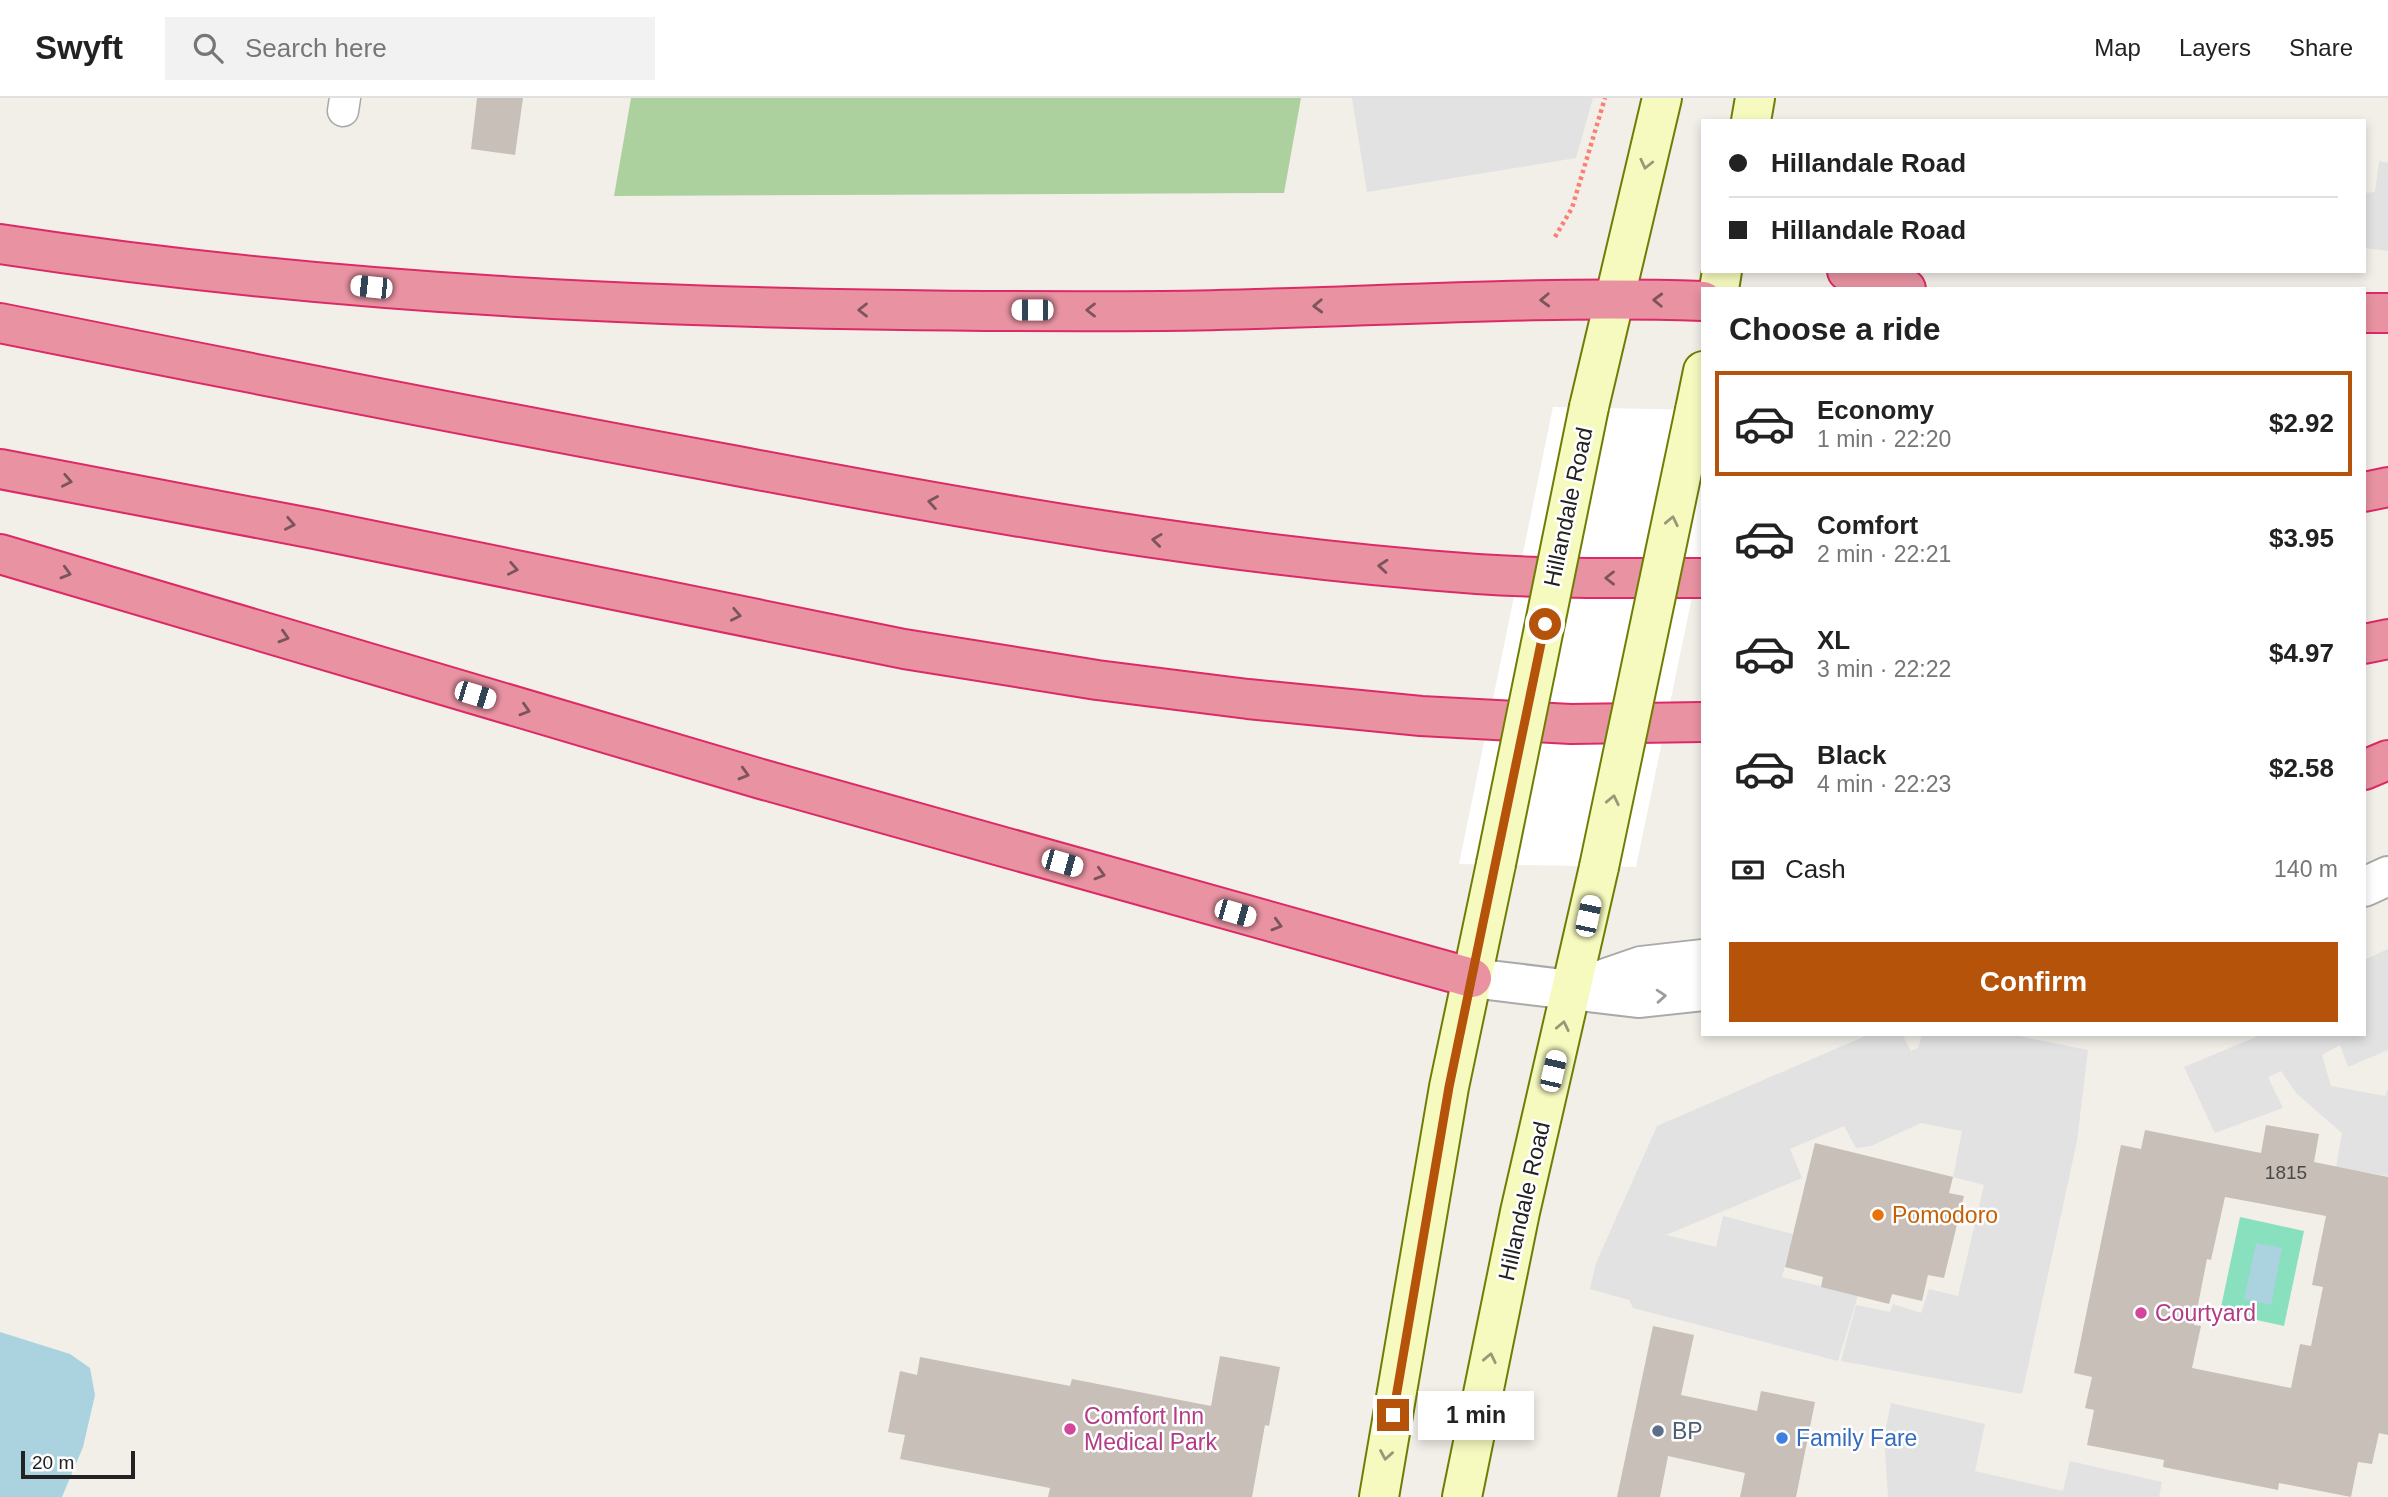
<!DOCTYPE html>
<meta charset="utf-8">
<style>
:root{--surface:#fff;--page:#f2f2f2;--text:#222;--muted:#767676;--line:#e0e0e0;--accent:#b45309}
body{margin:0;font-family:Helvetica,sans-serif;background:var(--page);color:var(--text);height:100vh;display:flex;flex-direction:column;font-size:26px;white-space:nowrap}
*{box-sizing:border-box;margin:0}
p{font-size:23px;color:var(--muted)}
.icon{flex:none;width:38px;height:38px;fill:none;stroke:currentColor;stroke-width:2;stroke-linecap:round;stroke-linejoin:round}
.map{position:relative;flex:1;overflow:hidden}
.panel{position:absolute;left:1701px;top:189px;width:665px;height:749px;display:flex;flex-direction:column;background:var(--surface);border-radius:0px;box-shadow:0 4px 10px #0003}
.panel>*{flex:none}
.top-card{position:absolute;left:1701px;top:21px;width:665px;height:154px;border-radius:0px;box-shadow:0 4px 10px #0003;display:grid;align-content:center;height:154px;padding:0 28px;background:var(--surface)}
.scale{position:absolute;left:21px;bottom:18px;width:114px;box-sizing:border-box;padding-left:7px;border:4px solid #222;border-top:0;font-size:19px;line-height:24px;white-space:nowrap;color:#222;-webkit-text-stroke:5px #fff;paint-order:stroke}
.end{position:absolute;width:32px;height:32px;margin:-16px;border:9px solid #b45309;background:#fff;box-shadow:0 0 0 4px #fff}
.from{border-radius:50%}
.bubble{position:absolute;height:49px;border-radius:0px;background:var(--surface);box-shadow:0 4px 10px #0003;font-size:23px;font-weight:800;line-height:49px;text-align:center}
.car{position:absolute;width:21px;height:42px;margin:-21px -10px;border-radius:9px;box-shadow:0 0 5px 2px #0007;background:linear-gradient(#fff 24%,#345 0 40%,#fff 0 76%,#345 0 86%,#fff 0)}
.top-card b{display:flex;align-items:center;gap:24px;height:66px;font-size:26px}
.top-card b+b{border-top:2px solid var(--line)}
.top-card i{width:18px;height:18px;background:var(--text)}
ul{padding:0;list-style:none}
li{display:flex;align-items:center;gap:21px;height:105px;margin:0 14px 10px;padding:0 14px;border:4px solid transparent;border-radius:0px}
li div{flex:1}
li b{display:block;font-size:26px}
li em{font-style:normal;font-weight:800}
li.selected{border-color:var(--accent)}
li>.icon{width:63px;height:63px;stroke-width:1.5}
h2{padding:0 28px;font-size:32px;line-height:84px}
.pay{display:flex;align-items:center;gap:18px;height:77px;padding:0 28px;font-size:26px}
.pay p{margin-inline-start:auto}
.cta{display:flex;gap:14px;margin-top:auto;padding:14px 28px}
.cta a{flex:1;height:80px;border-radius:0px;background:var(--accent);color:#fff;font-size:28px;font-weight:800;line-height:80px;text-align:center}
header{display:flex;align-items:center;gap:42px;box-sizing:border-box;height:98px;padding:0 35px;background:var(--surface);border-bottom:2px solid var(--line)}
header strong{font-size:33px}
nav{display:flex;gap:38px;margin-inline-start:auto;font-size:24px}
.search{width:490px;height:63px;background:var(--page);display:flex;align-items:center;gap:18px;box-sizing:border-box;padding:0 24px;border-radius:0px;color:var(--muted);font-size:26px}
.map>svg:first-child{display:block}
.forest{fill:#add19e}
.pitch{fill:#88e0be}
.parking{fill:#e2e2e2}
.water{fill:#aad3df}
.pier{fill:#fff}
.building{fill:#c7bfb8;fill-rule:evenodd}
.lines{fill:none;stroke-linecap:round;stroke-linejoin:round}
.minor-casing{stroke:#a9a9a9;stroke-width:33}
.tertiary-casing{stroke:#a9a9a9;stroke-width:42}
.secondary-casing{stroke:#707d05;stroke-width:42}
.motorway-casing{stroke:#dc2a67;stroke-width:42}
.path{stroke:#fa8072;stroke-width:4.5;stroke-dasharray:3.5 3.5;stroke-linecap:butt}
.minor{stroke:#fff;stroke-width:30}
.tertiary{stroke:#fff;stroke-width:38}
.secondary{stroke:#f7fabf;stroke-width:38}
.motorway{stroke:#e892a2;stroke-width:38}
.secondary-bridge-casing{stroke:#707d05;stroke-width:42;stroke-linecap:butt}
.secondary-bridge{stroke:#f7fabf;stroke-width:38}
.oneway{stroke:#979978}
.oneway2{stroke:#7b545c}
.oneway3{stroke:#9c9c9c}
.route{stroke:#b45309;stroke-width:9}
.food-dot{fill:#e8710a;stroke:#fff;stroke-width:2.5}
.hotel-dot{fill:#d1479c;stroke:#fff;stroke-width:2.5}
.service-dot{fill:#5c6f8a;stroke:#fff;stroke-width:2.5}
.shop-dot{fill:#3f7fe0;stroke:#fff;stroke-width:2.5}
.labels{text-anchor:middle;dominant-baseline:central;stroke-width:5;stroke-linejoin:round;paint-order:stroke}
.number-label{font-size:19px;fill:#4b4948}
.street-label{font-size:23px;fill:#222;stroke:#fff}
.food-label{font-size:23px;fill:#c56008;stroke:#fff;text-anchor:start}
.hotel-label{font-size:23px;fill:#b23c85;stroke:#fff;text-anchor:start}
.service-label{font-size:23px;fill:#4e5e75;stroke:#fff;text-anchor:start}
.shop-label{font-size:23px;fill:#366cbe;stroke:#fff;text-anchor:start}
</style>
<header>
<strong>Swyft</strong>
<div class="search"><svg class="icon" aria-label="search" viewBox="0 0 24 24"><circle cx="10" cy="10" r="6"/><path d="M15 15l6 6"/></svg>Search here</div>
<nav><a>Map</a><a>Layers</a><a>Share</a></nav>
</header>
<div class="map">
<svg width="2388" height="1399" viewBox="0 0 2388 1399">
<rect width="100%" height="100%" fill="#f2efe9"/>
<path class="forest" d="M631,0h670l-17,95 -670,3z"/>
<path class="pitch" d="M2240,1119l64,14 -20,95 -64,-14z"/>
<g class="parking">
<path d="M1352,0h241l-17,60 -209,34z"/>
<path d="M2379,63l9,2v88l-24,-3v-55l11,-1z"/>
<path d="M2388,851v101l-40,17 -8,-22 -18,10 9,31 54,10 3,-7v87l-52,-9 6,-34 -46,-40 -15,-22 -13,6 15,31 -68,25 -31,-66 79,-33h101v-74z"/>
<path d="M1870,936h32l9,17 7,-3 4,-14h87l79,16 -11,91 -55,253 -181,-33 15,-56 34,7 3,-8 28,9 8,-24 29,7 26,-111 -31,-8 9,-46 -41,-8 -50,23 -15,2 -12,-22 -54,23 12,29 -136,57 50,12 7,-31 70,18 -11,43 76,18 -20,66 -205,-53 -4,-8 -39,-11 6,-26 61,-137z"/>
<path d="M1891,1305l94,21 -10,47 88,20 7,-30 92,21 -3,15h-271l-4,-61z"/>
</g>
<g class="water">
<path d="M2256,1145l26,5 -11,57 -27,-6z"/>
<path d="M0,1234l70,22 20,14 5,27 -12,52 -21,50h-62z"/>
</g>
<path class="pier" d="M1553,309l150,3v134l-67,323 -177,-3z"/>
<g class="building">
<path d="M477,0h46l-8,57 -44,-6z"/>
<path d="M2266,1027l53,9 -5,28 74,15v258l-9,-2 -7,31 -14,-2 -7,35 -72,-14 -1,7 -115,-23 1,-7 -77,-15 7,-35 -9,-2 7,-31 -18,-4 47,-228 20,4 4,-19 116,23zM2225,1099l101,19 -14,69 11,2 -12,59 -11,-2 -9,44 -99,-20 9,-42 -7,-1 13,-66 4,1z"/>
<path d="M1815,1045l138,34 -4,16 15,3 -20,82 -16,-3 -6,26 -30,-7 -3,10 -68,-17 2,-10 -38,-10z"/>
<path d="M1653,1228l41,9 -13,60 76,16 4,-20 54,11 -19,95h-56l5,-24 -77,-17 -8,41h-43z"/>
<path d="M1220,1258l60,11 -11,59 -4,-1 -13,72h-204l2,-9 -150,-29 5,-24 -17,-3 12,-61 17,4 3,-18 150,29 2,-7 139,27z"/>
</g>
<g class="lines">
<g class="minor-casing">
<path id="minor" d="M343,13l2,-13"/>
</g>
<g class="tertiary-casing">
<g id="tertiary">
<path d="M2364,789l24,-11"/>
<path d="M1472,880l166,20 65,-7"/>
<path d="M1580,889l61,-21 62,-7"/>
</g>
</g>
<g class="secondary-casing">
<g id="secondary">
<path d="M1751,23l4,-23"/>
<path d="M1719,191l3,-18"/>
<path d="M1589,309l73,-309"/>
<path d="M1695,312l8,-39"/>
<path d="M1379,1399l70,-410 47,-223"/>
<path d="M1462,1399l58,-285 79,-345"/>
</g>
</g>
<g class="motorway-casing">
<g id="motorway">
<path d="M0,146c385,59 774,69 1163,67 180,-2 360,-16 540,-10"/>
<path d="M1847,173l59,18"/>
<path d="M2364,215h24"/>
<path d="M0,225c244,49 487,97 732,142 247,47 494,91 745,109 75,5 151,4 226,4"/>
<path d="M0,371l315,60 589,120 193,31 151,19 173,17 150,8 132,-2"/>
<path d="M2364,394l24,-5"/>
<path d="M0,456l761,225 711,199"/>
<path d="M2364,546l24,-5"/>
<path d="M2364,672l24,-10"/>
</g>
</g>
<path class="path" d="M1555,139l17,-29 33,-110"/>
<use href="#minor" class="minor"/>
<use href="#tertiary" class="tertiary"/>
<use href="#secondary" class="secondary"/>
<use href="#motorway" class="motorway"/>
<g class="secondary-bridge-casing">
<g id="secondary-bridge">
<path d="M1496,766l93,-457"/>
<path d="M1599,769l96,-457"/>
</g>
</g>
<use href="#secondary-bridge" class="secondary-bridge"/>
</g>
<defs><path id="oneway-chevron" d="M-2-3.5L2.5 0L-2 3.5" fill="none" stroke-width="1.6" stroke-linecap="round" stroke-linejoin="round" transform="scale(1.75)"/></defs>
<g class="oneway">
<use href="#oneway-chevron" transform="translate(1646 66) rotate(103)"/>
<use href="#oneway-chevron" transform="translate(1672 423) rotate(-78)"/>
<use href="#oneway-chevron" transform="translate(1613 702) rotate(-78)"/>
<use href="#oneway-chevron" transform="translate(1563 928) rotate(-78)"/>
<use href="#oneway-chevron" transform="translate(1490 1260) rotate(-78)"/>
<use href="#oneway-chevron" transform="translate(1386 1357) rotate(100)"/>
</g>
<g class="oneway2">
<use href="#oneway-chevron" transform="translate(1545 202) rotate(178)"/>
<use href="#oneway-chevron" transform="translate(1658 202) rotate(-178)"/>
<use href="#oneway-chevron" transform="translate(1318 208) rotate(178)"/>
<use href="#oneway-chevron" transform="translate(863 212) rotate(-180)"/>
<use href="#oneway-chevron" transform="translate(1091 212) rotate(-180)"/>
<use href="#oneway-chevron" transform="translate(67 383) rotate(11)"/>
<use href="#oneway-chevron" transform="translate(933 404) rotate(-170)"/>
<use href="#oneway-chevron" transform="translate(290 426) rotate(11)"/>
<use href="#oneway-chevron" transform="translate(1157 442) rotate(-173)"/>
<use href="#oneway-chevron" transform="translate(1383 468) rotate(-175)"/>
<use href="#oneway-chevron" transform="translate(513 471) rotate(11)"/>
<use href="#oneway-chevron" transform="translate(66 475) rotate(16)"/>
<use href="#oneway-chevron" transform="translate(1610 480) rotate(-180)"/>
<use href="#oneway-chevron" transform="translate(736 517) rotate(11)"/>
<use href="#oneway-chevron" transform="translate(284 539) rotate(17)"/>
<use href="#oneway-chevron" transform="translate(525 612) rotate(17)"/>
<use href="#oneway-chevron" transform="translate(744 676) rotate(16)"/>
<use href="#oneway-chevron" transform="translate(1100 776) rotate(16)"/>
<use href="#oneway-chevron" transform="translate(1277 827) rotate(16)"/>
</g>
<use class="oneway3" href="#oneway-chevron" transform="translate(1661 898) rotate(-4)"/>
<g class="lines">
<path class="route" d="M1393,1317l56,-328 96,-463"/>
</g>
<circle class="food-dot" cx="1878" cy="1117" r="7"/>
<g class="hotel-dot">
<circle cx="2141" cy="1215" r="7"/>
<circle cx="1070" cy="1331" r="7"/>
</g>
<circle class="service-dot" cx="1658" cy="1333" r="7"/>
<circle class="shop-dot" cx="1782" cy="1340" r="7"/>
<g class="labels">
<g class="number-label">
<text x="2286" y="1074">1815</text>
</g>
<g class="street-label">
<text transform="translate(1568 409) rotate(-78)">Hillandale Road</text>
<text transform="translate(1524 1103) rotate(-77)">Hillandale Road</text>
</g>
<g class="food-label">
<text x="1892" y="1117">Pomodoro</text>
</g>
<g class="hotel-label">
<text x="2155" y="1215">Courtyard</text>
<text x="1084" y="1318">Comfort Inn<tspan x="1084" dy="26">Medical Park</tspan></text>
</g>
<g class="service-label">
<text x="1672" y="1333">BP</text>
</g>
<g class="shop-label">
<text x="1796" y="1340">Family Fare</text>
</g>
</g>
</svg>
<div class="scale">20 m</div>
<i class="end from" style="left:1545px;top:526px"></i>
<i class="end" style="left:1393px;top:1317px"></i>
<div class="bubble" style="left:1418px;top:1293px;width:116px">1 min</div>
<i class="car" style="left:371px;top:189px;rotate:276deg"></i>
<i class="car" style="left:1032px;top:212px;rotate:270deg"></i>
<i class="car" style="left:475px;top:597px;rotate:107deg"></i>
<i class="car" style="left:1062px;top:765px;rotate:106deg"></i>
<i class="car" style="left:1235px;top:815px;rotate:106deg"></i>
<i class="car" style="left:1588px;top:818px;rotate:12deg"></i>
<i class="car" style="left:1553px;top:973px;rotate:13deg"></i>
<div class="top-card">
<b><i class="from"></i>Hillandale Road</b>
<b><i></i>Hillandale Road</b>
</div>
<section class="panel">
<h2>Choose a ride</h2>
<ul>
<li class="selected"><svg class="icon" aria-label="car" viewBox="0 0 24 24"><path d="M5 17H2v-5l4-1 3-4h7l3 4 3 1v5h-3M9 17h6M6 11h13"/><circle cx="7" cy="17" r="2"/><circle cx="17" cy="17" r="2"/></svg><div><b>Economy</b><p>1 min · 22:20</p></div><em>$2.92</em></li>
<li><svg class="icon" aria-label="car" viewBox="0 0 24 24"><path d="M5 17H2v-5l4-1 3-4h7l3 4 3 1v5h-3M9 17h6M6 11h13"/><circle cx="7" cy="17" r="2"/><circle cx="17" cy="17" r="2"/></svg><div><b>Comfort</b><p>2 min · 22:21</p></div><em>$3.95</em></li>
<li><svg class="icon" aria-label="car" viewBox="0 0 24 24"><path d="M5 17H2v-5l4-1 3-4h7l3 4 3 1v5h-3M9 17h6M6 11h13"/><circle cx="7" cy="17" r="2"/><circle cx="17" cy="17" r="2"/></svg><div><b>XL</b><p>3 min · 22:22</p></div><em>$4.97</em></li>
<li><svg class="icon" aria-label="car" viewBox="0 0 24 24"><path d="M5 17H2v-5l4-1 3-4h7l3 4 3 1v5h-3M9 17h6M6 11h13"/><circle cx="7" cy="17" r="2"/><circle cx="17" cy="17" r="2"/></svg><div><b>Black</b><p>4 min · 22:23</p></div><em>$2.58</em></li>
</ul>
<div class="pay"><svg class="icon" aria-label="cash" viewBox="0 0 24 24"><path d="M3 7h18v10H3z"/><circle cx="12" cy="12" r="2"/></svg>Cash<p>140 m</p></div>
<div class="cta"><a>Confirm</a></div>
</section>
</div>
